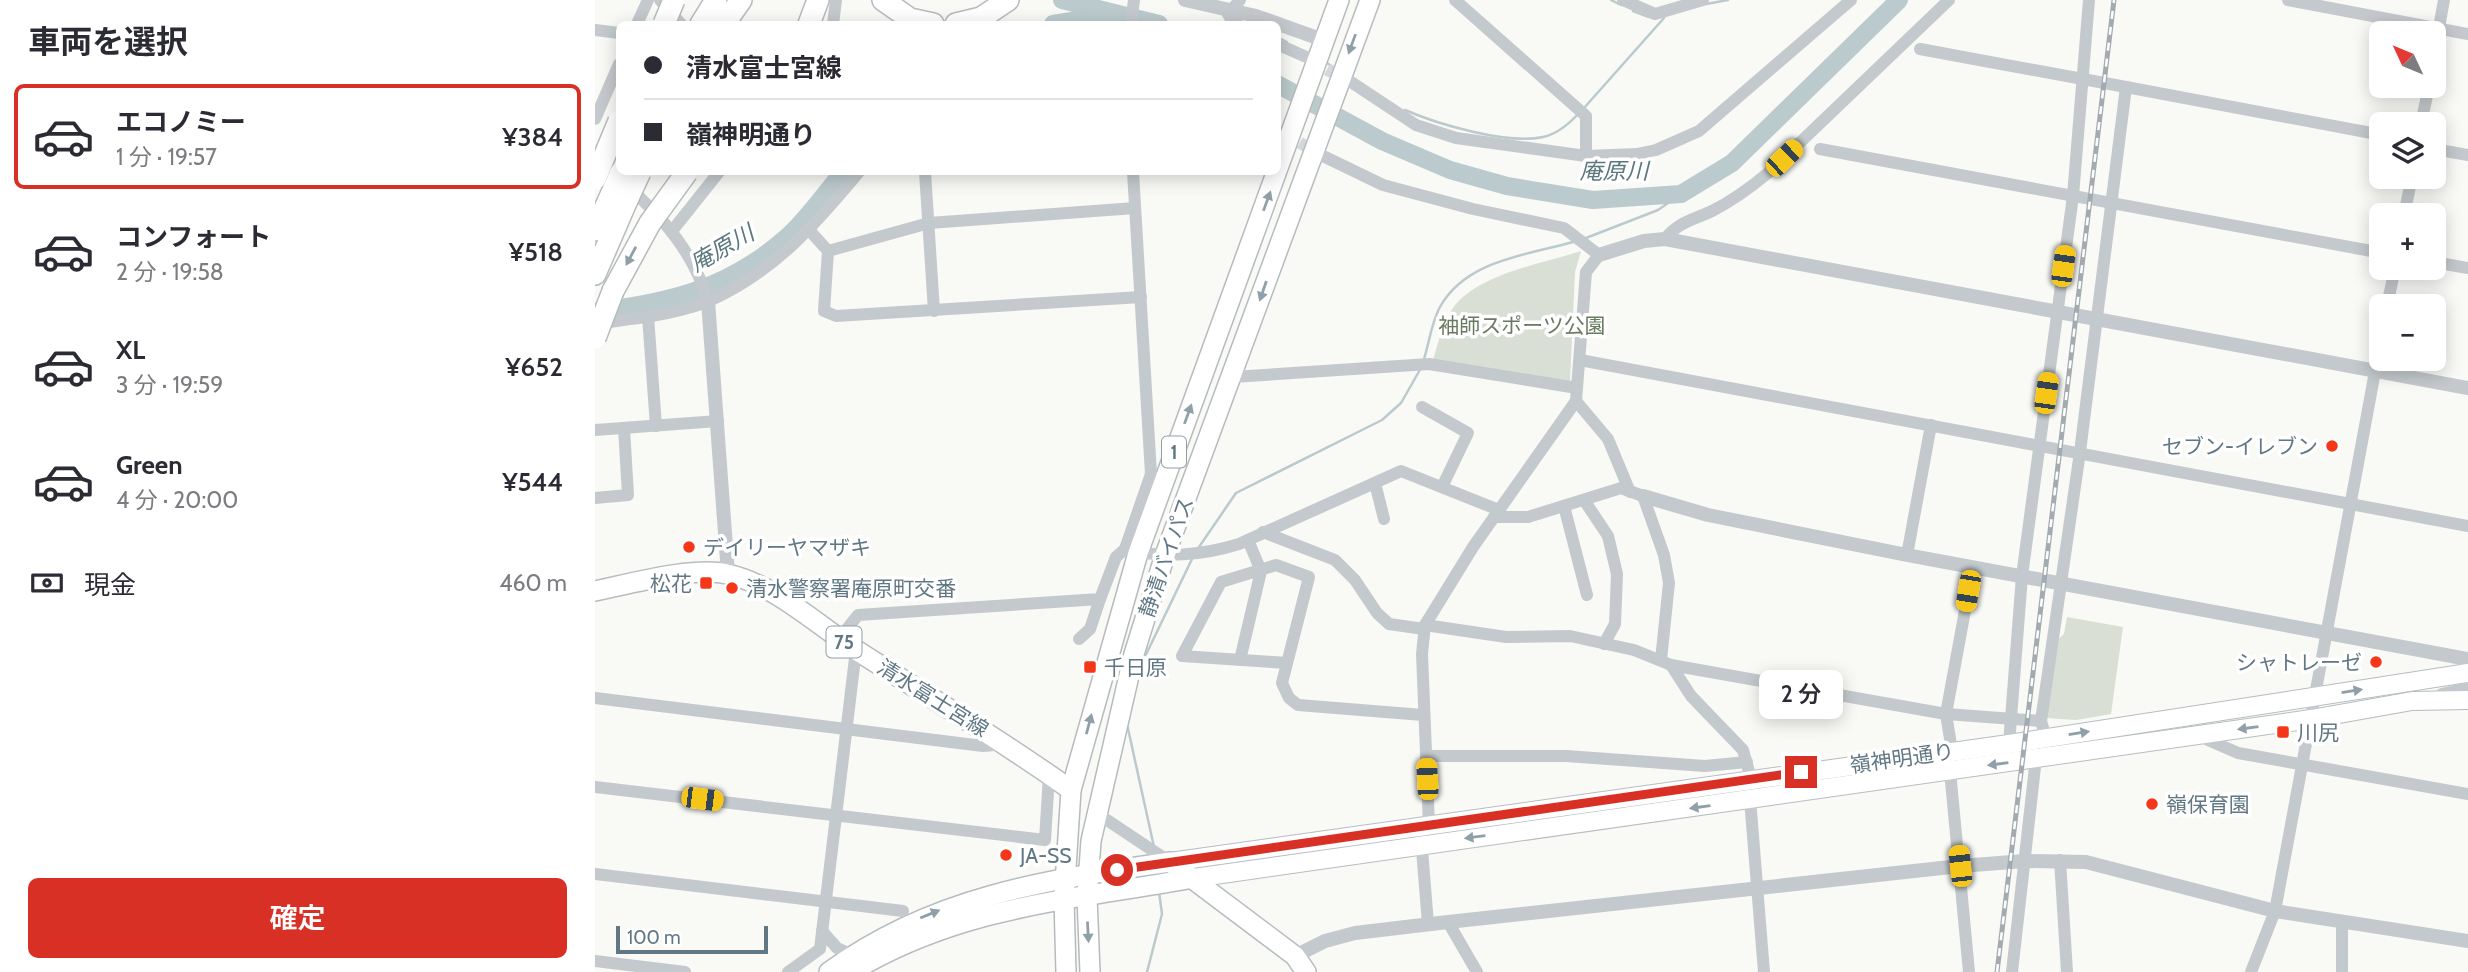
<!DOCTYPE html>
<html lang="ja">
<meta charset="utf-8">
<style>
:root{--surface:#fff;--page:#f2f2f3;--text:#2b2b33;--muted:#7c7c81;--line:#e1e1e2;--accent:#d93025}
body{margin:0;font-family:Cabin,"Noto Sans JP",sans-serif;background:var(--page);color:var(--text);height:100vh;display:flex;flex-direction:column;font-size:26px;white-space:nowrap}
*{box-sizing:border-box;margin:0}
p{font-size:23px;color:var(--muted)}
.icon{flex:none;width:38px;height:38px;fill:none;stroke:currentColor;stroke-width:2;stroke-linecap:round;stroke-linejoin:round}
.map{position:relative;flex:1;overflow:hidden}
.sheet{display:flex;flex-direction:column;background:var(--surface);width:595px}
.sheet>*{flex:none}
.hud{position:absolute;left:21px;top:21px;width:665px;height:154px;border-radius:10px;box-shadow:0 4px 18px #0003;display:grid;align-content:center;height:154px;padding:0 28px;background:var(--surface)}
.needle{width:46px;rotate:314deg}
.buttons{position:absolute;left:1774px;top:21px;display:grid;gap:14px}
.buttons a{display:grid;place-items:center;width:77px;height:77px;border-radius:10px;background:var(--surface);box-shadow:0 4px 18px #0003;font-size:35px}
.scale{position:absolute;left:21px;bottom:18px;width:152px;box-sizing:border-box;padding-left:7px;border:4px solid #617884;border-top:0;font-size:19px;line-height:24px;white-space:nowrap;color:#617884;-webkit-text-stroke:5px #fff;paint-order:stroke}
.end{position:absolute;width:32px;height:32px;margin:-16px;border:9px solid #d93025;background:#fff;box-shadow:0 0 0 4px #fff}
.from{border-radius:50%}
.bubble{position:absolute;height:49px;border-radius:10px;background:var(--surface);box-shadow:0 4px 18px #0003;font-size:23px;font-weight:600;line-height:49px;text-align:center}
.car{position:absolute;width:21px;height:42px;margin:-21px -10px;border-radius:9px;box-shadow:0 0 5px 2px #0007;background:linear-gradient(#f5c518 24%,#345 0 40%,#f5c518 0 76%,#345 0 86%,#f5c518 0)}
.hud b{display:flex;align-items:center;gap:24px;height:66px;font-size:26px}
.hud b+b{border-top:2px solid var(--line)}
.hud i{width:18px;height:18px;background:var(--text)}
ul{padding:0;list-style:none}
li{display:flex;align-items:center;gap:21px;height:105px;margin:0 14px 10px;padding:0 14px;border:4px solid transparent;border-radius:10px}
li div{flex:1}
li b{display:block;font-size:26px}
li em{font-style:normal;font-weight:600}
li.active{border-color:var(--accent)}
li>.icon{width:63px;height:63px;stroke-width:1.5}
h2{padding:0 28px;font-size:32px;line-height:84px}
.pay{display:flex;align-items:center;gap:18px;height:77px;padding:0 28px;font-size:26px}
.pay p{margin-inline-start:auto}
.button{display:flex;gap:14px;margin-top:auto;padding:14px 28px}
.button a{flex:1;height:80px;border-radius:10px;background:var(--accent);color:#fff;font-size:28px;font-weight:600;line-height:80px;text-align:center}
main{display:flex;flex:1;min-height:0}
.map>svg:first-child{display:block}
.green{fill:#d9dfd4}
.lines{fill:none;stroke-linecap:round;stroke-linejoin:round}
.stream{stroke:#bbcacd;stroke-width:2.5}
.river{stroke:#bbcacd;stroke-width:18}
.minor-tunnel{stroke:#d3d9da;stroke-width:12;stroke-dasharray:12 6;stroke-linecap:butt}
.secondary-casing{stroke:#b5bdc1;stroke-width:20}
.primary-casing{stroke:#b6bdc0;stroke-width:22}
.trunk-casing{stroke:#b6bbbe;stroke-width:22}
.motorway-casing{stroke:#b6bbbe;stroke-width:24}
.minor{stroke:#c3c9cc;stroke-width:12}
.tertiary{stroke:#c3c9cc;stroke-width:14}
.secondary{stroke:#fff;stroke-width:18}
.primary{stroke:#fff;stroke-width:19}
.trunk{stroke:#fff;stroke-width:19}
.motorway{stroke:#fff;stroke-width:21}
.rail-casing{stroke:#a2abb0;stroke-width:5}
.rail{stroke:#fff;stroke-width:2.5;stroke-dasharray:8;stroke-linecap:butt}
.motorway-bridge-casing{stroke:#b6bbbe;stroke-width:24;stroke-linecap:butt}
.motorway-bridge{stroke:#fff;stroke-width:21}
.oneway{fill:#90a0a9}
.route{stroke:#d93025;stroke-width:9}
.poi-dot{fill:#f53719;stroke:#fff;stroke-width:2.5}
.labels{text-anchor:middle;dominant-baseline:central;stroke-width:7;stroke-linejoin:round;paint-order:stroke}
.shield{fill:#fff;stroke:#90a0a9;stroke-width:2}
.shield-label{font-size:19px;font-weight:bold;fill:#617884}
.park-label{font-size:21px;fill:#687b60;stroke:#fff}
.poi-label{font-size:21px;fill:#617884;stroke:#fff;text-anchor:start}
.street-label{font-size:21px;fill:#617884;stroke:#fff}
.water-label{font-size:23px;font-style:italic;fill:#5b787e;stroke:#fff}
</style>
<main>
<section class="sheet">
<h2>車両を選択</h2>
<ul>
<li class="active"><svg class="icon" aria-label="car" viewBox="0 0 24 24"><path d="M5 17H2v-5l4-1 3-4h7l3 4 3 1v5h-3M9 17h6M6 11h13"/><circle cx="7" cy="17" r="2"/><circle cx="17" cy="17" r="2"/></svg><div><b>エコノミー</b><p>1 分 · 19:57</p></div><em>¥384</em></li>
<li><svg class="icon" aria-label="car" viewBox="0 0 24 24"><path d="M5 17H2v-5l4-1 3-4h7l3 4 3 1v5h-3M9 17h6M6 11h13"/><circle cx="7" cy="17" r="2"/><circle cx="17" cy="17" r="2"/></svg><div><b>コンフォート</b><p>2 分 · 19:58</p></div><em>¥518</em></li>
<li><svg class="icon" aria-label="car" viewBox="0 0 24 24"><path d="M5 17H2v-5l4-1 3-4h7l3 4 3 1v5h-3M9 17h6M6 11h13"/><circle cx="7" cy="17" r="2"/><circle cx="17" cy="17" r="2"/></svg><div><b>XL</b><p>3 分 · 19:59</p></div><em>¥652</em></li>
<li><svg class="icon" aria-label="car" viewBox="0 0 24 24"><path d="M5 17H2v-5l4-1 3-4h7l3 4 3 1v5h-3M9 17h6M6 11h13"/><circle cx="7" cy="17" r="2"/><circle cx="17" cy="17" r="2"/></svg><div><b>Green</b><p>4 分 · 20:00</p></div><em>¥544</em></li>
</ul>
<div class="pay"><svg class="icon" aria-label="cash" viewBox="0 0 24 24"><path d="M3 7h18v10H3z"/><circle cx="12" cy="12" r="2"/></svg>現金<p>460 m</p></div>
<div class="button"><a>確定</a></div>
</section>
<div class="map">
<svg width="1873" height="972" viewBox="0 0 1873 972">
<rect width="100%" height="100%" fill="#f9f9f6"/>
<g class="green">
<path d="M986,251l-6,21 -5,110 -137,-22c6,-19 10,-41 23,-56 29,-32 86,-40 125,-53z"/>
<path d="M1472,617l56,10 -12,87 -35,6 -30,-2 10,-77 8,-7z"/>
</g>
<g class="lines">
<g class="stream">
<path d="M1016,0l10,5"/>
<path d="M1111,4l22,-4"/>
<path d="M1038,11l16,6"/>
<path d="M682,37l10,5"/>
<path d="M729,61l12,8"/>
<path d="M989,108l80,-90"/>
<path d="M810,110c32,14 103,35 138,27 14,-3 26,-13 36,-24"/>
<path d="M991,238l72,-28 23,-16"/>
<path d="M829,359c5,-16 8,-38 16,-52 26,-47 87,-52 133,-65"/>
<path d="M604,547l37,-54 146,-73 19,-17 20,-35"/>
<path d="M545,667l52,-108"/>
<path d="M532,724l27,123"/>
<path d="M552,972l15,-58 -3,-22"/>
</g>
<g class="river">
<path d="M467,0l97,24"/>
<path d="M458,24l55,-9"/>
<path d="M682,84l105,57 68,29 57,16 86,14 88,-6 51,-31 167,-163"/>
<path d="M0,312c76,-11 132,-22 192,-75 21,-19 38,-44 56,-65"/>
</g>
<g class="minor-tunnel">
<path d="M716,61l37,20"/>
<path d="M689,134l36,20"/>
</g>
<g class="secondary-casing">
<g id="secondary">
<path d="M575,862l839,-118 459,-71"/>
<path d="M599,878l1117,-159 101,-18 56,-1"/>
</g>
</g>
<g class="primary-casing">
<g id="primary">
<path d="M0,591c34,-7 99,-25 132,-17 47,10 89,50 129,76 72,46 145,90 215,140"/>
<path d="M234,972c104,-76 217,-92 341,-110l125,94 11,16"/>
<path d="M256,972c109,-66 221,-72 343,-94"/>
</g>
</g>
<g class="trunk-casing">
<g id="trunk">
<path d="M471,972l-2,-73 7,-109 67,-237 201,-553"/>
<path d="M495,972l-3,-75 4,-56 43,-187 31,-99 205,-555"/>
</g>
</g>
<g class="motorway-casing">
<g id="motorway">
<path d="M288,0l27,19 23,5"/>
<path d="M106,24l15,-24"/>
<path d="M129,24l17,-24"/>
<path d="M214,24l9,-24"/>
<path d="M361,24l25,-6 27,-18"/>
<path d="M0,230l17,-37"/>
<path d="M0,274l32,-74"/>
<path d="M18,291l37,-68"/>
</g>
</g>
<g class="minor">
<path d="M65,0l21,24"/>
<path d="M860,0l131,116v40"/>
<path d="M1028,0l32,14 48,-14"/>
<path d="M1693,0l180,34"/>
<path d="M42,24l11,-24"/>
<path d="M238,24l3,-24"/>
<path d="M536,24l3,-24"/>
<path d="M643,24l-6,-3 -4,-7 12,-14"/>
<path d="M0,30l24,3"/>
<path d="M682,44l27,12"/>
<path d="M1325,49l206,38"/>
<path d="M1839,55l10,-55"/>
<path d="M756,82l65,43 40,13 130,18 51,-2 19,-4 43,-19 152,-131"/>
<path d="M0,119l24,-55"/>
<path d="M1826,124l8,-38"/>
<path d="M1225,149l562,104"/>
<path d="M1839,149l34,6"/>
<path d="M728,156l60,29 90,24 91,19 35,27 -13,17 -10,129 -103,146 -48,78 -3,29 7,172"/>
<path d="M330,172l9,139"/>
<path d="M32,186c37,32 67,68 81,115"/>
<path d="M1809,215l8,-38"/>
<path d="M77,231l47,-59"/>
<path d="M215,231l18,20 -4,60 12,5 305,-19"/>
<path d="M1070,239c13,-17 28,-19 47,-28 20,-10 38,-23 56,-38l181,-173"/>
<path d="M233,251l101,-28 206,-15"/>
<path d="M1839,262l34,6"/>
<path d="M1792,306l8,-38"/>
<path d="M53,316l8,110"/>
<path d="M2,324c37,-6 78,-9 112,-23 65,-29 106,-76 150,-129"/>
<path d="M985,360l888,166"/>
<path d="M638,377l196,-13 148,24"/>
<path d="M981,401l32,38 22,53"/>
<path d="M827,407l46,26 -26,54"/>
<path d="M0,430l123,-9"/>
<path d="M780,483l9,36"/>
<path d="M0,498l33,-3 -4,-67"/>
<path d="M989,500l24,36 9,38 -2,50 -11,20"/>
<path d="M969,506l23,89"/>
<path d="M899,517h34l93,-29 22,8 21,59 5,28 -8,77"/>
<path d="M668,532l72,28 20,20 22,33 12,11 35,5"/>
<path d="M530,549l26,-75 -18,-302"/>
<path d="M1312,555l24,-130"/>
<path d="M830,625l81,12 64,-1 64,14 37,15 20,31 52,54 8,29"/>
<path d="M244,639l19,-24 242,-16 16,-42 9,-8c37,10 79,6 114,-5l162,-73 98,39"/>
<path d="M484,639l11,-10 10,-30"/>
<path d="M645,660l21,-89 -13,-31"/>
<path d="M692,663l-105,-7 39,-74 55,-17 33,12 -27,106 7,15 9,7 125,10"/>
<path d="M1076,665l275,49 95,7"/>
<path d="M0,698l388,48 22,-2"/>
<path d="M1604,736l39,17 230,41"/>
<path d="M1451,738l-5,-17 39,-269 46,-365 256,48"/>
<path d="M1414,744l13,-168 51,-380 16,-196"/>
<path d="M1357,751l-6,-37 27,-147"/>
<path d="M832,756h139l139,10 42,-4"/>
<path d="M1355,771l19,201"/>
<path d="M0,787l450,53 4,-65"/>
<path d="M1155,799l14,173"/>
<path d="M512,820l63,42"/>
<path d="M826,837l7,87"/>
<path d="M1465,860l7,112"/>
<path d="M0,874l308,37"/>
<path d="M853,922l29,50"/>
<path d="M227,931l15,17 15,7"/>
<path d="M0,961l90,11"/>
<path d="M193,972l32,-23 36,-299"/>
<path d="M1417,972l24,-214"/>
<path d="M1656,972l24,-61 107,-577"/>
<path d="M1747,972v-50"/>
</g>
<g class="tertiary">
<path d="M590,0l71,16 70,25"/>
<path d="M1004,255l45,-14 21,-2 803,149"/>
<path d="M113,301l20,273"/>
<path d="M1048,496l65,19 199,40 561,104"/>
<path d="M1847,695l26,-6"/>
<path d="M700,956l30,-15 30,-8 93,-11 512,-56 65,-5 61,1 189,49 193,30"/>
</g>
<use href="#secondary" class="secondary"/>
<use href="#primary" class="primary"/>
<use href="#trunk" class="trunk"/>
<use href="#motorway" class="motorway"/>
<g class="rail-casing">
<path id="rail" d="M1402,972l117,-972"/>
</g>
<use href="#rail" class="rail"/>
<g class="motorway-bridge-casing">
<g id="motorway-bridge">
<path d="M69,24l10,-24"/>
<path d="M0,179l24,-58"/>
<path d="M17,193l9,-21"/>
<path d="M32,200l13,-28"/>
<path d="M55,223l37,-51"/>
<path d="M0,338l18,-47"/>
</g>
</g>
<use href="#motorway-bridge" class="motorway-bridge"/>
</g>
<defs><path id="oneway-solid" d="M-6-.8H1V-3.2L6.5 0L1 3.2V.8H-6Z" transform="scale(1.75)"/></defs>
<g class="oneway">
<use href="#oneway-solid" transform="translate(757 44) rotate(110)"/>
<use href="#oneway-solid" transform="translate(672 201) rotate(-70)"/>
<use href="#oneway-solid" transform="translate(36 256) rotate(118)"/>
<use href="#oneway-solid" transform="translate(668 291) rotate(109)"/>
<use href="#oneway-solid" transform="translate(593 414) rotate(-70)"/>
<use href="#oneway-solid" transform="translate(1757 691) rotate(-9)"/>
<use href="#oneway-solid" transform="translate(494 724) rotate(-75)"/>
<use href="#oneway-solid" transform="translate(1653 728) rotate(172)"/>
<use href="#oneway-solid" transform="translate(1484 733) rotate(-9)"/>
<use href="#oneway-solid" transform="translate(1403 764) rotate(172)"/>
<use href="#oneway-solid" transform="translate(1105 807) rotate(172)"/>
<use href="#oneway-solid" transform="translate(880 837) rotate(173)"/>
<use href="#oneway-solid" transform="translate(335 914) rotate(-22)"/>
<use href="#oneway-solid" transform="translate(493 932) rotate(87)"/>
</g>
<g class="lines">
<path class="route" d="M522,870l684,-98"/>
</g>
<g class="poi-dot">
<circle cx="1737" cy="446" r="7"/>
<circle cx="94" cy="547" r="7"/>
<rect x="104" y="576" width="14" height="14" rx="3.5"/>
<circle cx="137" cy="588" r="7"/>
<circle cx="1781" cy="662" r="7"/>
<rect x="488" y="660" width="14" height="14" rx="3.5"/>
<rect x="1681" y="725" width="14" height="14" rx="3.5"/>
<circle cx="1557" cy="804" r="7"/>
<circle cx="411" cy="855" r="7"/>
</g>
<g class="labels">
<g class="shield">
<rect x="567" y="436.5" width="24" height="31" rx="5"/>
<rect x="231.5" y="626.5" width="35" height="31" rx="5"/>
</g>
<g class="shield-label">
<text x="579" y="452">1</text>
<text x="249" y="642">75</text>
</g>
<g class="park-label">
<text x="927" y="325">袖師スポーツ公園</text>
</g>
<g class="poi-label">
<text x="1723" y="446" text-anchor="end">セブン-イレブン</text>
<text x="108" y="547">デイリーヤマザキ</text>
<text x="97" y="583" text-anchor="end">松花</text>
<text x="151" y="588">清水警察署庵原町交番</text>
<text x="1767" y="662" text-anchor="end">シャトレーゼ</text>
<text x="509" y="667">千日原</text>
<text x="1702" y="732">川尻</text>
<text x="1571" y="804">嶺保育園</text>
<text x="425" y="855">JA-SS</text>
</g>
<g class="street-label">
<text transform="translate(571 557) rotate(-71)">静清バイパス</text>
<text transform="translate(338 698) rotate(32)">清水富士宮線</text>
<text transform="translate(1307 758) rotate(-8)">嶺神明通り</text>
</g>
<g class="water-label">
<text x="1019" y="171">庵原川</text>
<text transform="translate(127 248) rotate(-30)">庵原川</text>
</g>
</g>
</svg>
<div class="buttons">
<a><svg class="needle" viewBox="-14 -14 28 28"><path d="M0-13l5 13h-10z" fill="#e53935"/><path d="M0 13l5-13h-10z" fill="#7c7c81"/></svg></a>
<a><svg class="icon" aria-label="layers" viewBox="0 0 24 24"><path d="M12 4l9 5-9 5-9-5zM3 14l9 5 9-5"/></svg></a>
<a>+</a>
<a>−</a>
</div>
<div class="scale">100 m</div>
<i class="end from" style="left:522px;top:870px"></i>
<i class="end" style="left:1206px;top:772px"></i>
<div class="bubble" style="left:1164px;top:670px;width:84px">2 分</div>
<i class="car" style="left:1189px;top:158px;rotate:46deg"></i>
<i class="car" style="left:1468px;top:266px;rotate:8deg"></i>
<i class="car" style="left:1451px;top:393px;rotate:8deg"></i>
<i class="car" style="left:1373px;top:591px;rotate:190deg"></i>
<i class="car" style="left:832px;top:779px;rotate:357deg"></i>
<i class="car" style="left:107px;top:799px;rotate:97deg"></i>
<i class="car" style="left:1365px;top:866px;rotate:354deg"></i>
<div class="hud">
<b><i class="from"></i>清水富士宮線</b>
<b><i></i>嶺神明通り</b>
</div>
</div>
</main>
